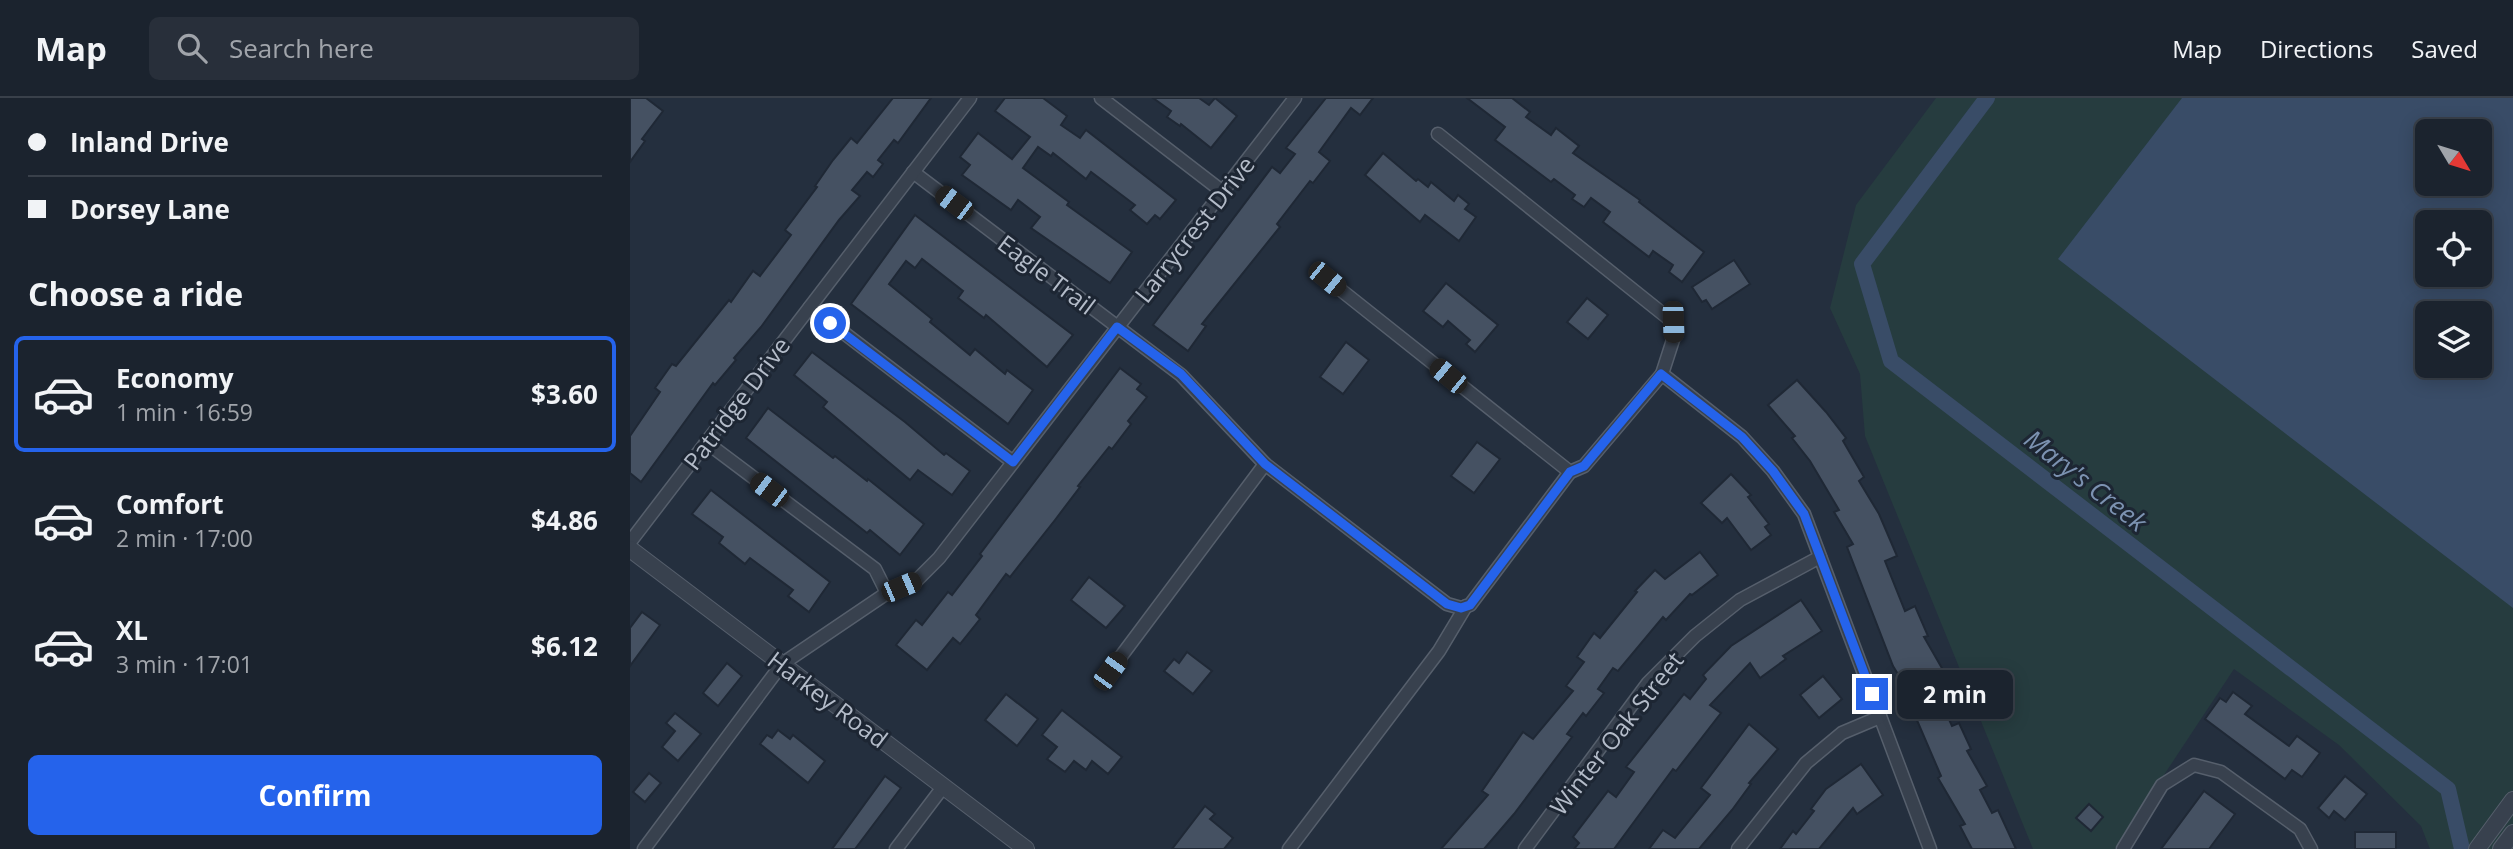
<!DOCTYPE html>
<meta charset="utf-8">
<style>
:root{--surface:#1b232e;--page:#282f3a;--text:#f1f3f6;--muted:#a0a4aa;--line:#39404a;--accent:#2563eb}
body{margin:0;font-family:"Open Sans",sans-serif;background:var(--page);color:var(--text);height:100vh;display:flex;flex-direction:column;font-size:26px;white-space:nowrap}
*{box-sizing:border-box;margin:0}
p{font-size:23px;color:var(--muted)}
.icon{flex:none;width:38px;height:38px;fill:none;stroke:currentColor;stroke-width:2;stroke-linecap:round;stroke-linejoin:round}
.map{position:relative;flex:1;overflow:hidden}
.drawer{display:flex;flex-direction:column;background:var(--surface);width:630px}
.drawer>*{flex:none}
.guide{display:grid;align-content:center;height:154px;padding:0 28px;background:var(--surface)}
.needle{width:46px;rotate:128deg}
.fabs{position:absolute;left:1785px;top:21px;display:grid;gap:14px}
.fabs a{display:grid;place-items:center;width:77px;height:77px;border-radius:10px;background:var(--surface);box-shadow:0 4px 18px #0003,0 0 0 2px var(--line);font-size:35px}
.end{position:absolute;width:32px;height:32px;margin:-16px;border:9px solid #2563eb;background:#fff;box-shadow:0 0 0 4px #fff}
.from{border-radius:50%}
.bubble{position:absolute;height:49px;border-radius:10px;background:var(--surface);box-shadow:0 4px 18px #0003,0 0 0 2px var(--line);font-size:23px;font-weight:700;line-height:49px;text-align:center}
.car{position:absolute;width:21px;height:42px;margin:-21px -10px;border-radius:9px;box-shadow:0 0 5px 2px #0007;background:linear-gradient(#222 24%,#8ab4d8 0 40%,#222 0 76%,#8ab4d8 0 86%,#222 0)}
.guide b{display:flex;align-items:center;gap:24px;height:66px;font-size:26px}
.guide b+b{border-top:2px solid var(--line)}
.guide i{width:18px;height:18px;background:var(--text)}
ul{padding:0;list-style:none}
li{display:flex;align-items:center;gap:21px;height:116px;margin:0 14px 10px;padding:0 14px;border:4px solid transparent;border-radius:10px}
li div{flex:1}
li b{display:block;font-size:26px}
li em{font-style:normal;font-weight:700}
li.selected{border-color:var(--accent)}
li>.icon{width:63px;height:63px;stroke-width:1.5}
h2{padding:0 28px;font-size:32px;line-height:84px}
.action{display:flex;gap:14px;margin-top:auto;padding:14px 28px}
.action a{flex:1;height:80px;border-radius:10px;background:var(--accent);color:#fff;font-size:28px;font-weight:700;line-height:80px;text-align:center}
header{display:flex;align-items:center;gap:42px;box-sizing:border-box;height:98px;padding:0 35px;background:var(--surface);border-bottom:2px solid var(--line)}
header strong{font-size:33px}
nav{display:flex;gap:38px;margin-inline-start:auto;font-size:24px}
.search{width:490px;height:63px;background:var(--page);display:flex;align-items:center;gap:18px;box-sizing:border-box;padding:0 24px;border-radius:10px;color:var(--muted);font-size:26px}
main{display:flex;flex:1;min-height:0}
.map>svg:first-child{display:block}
.green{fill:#263c3f;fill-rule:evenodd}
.water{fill:#394c67;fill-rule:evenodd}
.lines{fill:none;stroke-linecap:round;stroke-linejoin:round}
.canal{stroke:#394c67;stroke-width:16}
.building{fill:#455162;stroke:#1f2835;stroke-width:2}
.minor-casing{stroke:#565f6c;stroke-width:15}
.tertiary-casing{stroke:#565f6c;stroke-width:18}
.minor{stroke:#38414e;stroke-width:12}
.tertiary{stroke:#38414e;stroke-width:16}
.route{stroke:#2563eb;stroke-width:9}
.labels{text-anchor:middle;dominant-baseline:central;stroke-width:6;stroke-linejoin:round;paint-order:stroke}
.street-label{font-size:24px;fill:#b4bcc9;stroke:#1d2633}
.water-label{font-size:26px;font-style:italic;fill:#7c92b1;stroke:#1d2633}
</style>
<header>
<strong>Map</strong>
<div class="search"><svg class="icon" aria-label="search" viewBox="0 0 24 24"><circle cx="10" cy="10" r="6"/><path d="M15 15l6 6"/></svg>Search here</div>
<nav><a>Map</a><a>Directions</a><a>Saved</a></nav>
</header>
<main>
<section class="drawer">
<div class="guide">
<b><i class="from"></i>Inland Drive</b>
<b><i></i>Dorsey Lane</b>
</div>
<h2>Choose a ride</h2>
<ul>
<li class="selected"><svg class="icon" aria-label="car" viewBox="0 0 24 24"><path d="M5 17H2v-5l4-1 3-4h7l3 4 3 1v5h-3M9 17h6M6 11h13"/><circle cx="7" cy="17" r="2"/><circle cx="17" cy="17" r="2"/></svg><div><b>Economy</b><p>1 min · 16:59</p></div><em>$3.60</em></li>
<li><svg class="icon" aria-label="car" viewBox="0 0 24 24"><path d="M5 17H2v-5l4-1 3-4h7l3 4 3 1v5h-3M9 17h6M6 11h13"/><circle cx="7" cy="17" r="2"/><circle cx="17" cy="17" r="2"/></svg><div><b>Comfort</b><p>2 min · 17:00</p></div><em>$4.86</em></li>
<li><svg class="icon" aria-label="car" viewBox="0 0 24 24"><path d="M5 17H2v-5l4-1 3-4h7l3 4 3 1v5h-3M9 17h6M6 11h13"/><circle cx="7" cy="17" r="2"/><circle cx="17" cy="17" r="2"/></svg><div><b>XL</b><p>3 min · 17:01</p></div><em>$6.12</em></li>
</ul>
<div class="action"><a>Confirm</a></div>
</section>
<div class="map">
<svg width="1883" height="751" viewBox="0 0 1883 751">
<rect width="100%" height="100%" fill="#242f3e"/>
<path class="green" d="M1306,0h577v751h-83l-9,-23 -82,-81 -105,-76 -119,180h-82l-168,-413 -5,-62 -30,-66 26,-103zM1797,33h53v53h-53zM1797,124h53v53h-53zM1797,215h53v53h-53z"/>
<path class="water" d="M1552,0h331v510l-455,-349zM1797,33h53v53h-53zM1797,124h53v53h-53zM1797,215h53v53h-53z"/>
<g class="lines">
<path class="canal" d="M1357,0l-125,166 29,97 557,428 14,60"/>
</g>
<g class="building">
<path d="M0,0h16l17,13 -21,28 3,2 -15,21z"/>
<path d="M263,0h38l-33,45 -4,-3 -16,20 5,4 -10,13 -6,-5 -15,18 8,6 -21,24 -78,107 -27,31 2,2 -21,25 -2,-2 -72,99 -11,-9v-37l30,-44 -5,-4 17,-24 4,2 53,-66 2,2 22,-31 7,5 31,-41 -6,-5 32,-43 -2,-1 18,-26 18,-22 6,5z"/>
<path d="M375,0h38l24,18 -6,9 19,13 6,-8 90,70 -16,19 -5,-4 -8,9 -17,-14 5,-5 -44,-33 -5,7 -33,-26 -2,3 -13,-9 -15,21 46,34 -2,3 65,47 -22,31 -79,-55 9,-11 -22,-17 -7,10 -49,-35 8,-10 -10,-8 18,-24 34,26 18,-22 -35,-26z"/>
<path d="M523,0h46l10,7 6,-7 22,18 -26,32 -30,-24 -1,2 -13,-9 4,-6z"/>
<path d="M696,0h47l-13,17 -9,-7 -32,44 11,9 -17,22 -3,-2 -33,43 3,3 -78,97 4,2 -18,25 -35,-26 119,-158 8,6 15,-19 -9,-6z"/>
<path d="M837,0h45l18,14 -4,5 25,18 5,-7 23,18 -6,7 67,47 -1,2 65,50 -22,30 -13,-10 4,-7 -20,-14 -4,6 -46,-35 7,-10 -19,-14 -7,9 -12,-8 3,-4 -21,-16 -3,3 -56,-42 10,-13z"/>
<path d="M753,55l33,28 2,-2 10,8 3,-5 23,19 4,-6 11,9 -4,5 11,8 -17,24 -34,-26 -5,7 -55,-47z"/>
<path d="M285,117l158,120 -26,32 -61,-52 -2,3 -26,-20 5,-7 -41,-32 -7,9 -9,-7 -17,23 43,35 -2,3 40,33 5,-6 30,25 2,-4 26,20 -25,34 -157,-120z"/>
<path d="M1104,162l16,24 -38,25 -6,-9 -4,2 -10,-15z"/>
<path d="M816,185l52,42 -23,27 -9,-8 4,-4 -22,-19 -5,6 -20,-16z"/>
<path d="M957,200l21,17 -20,24 -21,-17z"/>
<path d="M716,244l23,18 -26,34 -23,-17z"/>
<path d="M182,254l93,70 39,33 2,-2 24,18 -18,24 -34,-25 -8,10 -87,-73 4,-5 -33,-27z"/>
<path d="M490,270l21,16 -4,5 10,8 -19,24 3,3 -19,25 -3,-2 -31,39 2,1 -25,33 -45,57 -4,-3 -30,41 4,4 -20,25 -7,-6 -26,32 -31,-25 20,-25 6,5 26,-33 4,3 30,-39 -2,-2 24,-32z"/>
<path d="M1167,282l29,32 20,26 -3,3 21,36 -5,4 20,33 18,42 -12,5 20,50 10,-5 13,30 -4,1 19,33 -13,8 22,48 7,-3 12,26 -4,2 20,35 -7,4 12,23 6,-3 18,39h-44l-12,-23 5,-2 -27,-46 3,-2 -31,-72 5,-2 -22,-36 -46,-119 6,-3 -19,-32 5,-2 -29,-49 -18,-23 3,-2 -27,-31z"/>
<path d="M138,310l65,50 2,-2 32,25 1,-2 56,45 -24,31 -30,-25 -3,3 -121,-95z"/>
<path d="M847,344l23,17 -26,34 -23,-17z"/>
<path d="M1101,376l20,21 -3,2 21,27 -4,3 6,8 -20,15 -24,-32 -5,5 -21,-20z"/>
<path d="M81,392l119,92 -21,30 -21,-16 5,-6 -43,-32 -5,6 -26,-21 4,-6 -31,-23z"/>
<path d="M1070,454l18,23 -26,20 -2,-1 -24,26 -3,-3 -45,54 -5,-3 -15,21 6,4 -18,23 -3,-3 -16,21 5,3 -58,77 -30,35h-43l47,-54 -6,-4 41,-59 10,7 40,-48 -7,-5 18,-24 -7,-5 17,-24 6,5 37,-46 -2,-1 20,-21 10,9z"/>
<path d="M459,479l36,29 -19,22 -35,-28z"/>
<path d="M1171,502l21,31 -39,25 3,3 -26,19 -10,-15 -40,42 11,8 -45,58 -3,-2 -59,80h-40l5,-6 -6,-6 35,-46 8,6 18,-25 -8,-5 58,-73 6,5 16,-20 -3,-4 28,-29z"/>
<path d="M12,514l18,13 -30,41v-38z"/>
<path d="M557,554l25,19 -19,23 -29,-23 10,-12 5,4z"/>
<path d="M97,565l15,13 -24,30 -15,-13z"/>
<path d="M1193,578l19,23 -23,19 -19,-23z"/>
<path d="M1603,594l19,14 -7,8 44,32 8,-10 23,17 -18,24 -10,-7 -7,9 -80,-60 15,-21 6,4z"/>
<path d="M376,596l32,25 -21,27 -32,-26z"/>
<path d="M432,612l60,47 -14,17 -16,-13 -6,9 -12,-9 -9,11 -18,-13 10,-12 -15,-12z"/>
<path d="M45,615l26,21 -23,27 -16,-14 13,-16 -9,-8z"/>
<path d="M1119,626l29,25 -29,34 2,1 -19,26 -33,39h-50l14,-19 12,8 35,-43 -9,-7z"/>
<path d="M148,632l12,9 3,-4 32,26 -17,22 -48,-39 7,-9 5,3z"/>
<path d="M1231,666l22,31 -26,19 -4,-6 -34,41h-39l13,-18 3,3 18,-23 -3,-2 15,-20z"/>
<path d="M19,675l12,10 -16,19 -12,-10z"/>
<path d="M255,678l16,12 -46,61h-23z"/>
<path d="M1715,678l22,18 -22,26 -11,-9 -5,7 -11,-10z"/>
<path d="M1574,693l31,23 -26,35h-48z"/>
<path d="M1459,706l14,13 -12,14 -15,-13z"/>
<path d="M575,708l10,8 -5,5 23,19 -9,11h-52z"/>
<rect x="1725" y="734" width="41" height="17"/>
</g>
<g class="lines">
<g class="minor-casing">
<g id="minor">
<path d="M471,0l122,94"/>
<path d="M808,36l235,188v18l-11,34 80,63 31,34 31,43 126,335"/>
<path d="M283,74l268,203 84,89 182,140 14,4 9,-3 100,-133"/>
<path d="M697,181l243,193 14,-6 78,-92"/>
<path d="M180,209l203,155"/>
<path d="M76,344l169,127 12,24"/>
<path d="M0,444l340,-444"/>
<path d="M480,573l155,-207"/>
<path d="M14,751l138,-185 105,-71 28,-11 24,-24 356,-460"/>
<path d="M266,751l47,-62"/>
<path d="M659,751l150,-198 27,-45"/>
<path d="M895,751l123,-166 47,-47 45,-36 80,-43"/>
<path d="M1108,751l68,-86 36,-30 38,-16"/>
<path d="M1493,751l39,-64 32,-20 27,7 79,57 11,20"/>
</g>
</g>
<g class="tertiary-casing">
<g id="tertiary">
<path d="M0,451l396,300"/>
<path d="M1847,751l36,-49"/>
<path d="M1871,751l12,-16"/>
</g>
</g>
<use href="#minor" class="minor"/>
<use href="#tertiary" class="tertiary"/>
</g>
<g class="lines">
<path class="route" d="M200,225l183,139 104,-135 64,47 84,90 182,140 14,4 9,-3 100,-133 14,-6 77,-92 81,63 31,34 31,43 68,180"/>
</g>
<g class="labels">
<g class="street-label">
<text transform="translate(564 131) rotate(-52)">Larrycrest Drive</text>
<text transform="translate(417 176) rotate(37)">Eagle Trail</text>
<text transform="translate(106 305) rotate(-53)">Patridge Drive</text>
<text transform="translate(198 601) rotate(37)">Harkey Road</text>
<text transform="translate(986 635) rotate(-52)">Winter Oak Street</text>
</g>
<g class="water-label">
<text transform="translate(1456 382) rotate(38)">Mary's Creek</text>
</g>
</g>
</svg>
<div class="fabs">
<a><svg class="needle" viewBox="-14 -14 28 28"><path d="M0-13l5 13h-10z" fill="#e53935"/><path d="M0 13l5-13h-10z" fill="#a0a4aa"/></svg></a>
<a><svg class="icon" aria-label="locate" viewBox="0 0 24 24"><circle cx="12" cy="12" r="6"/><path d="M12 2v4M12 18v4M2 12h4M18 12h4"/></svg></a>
<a><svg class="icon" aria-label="layers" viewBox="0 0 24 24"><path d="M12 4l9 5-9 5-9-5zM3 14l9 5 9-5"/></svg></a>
</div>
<i class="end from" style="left:200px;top:225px"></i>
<i class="end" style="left:1242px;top:596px"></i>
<div class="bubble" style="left:1267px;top:572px;width:116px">2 min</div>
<i class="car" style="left:324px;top:105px;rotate:307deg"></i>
<i class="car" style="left:697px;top:181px;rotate:129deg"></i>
<i class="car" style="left:1043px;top:224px;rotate:178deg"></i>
<i class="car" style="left:818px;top:278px;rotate:309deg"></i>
<i class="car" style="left:139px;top:392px;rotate:307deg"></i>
<i class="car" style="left:271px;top:489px;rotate:67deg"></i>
<i class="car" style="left:480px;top:573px;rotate:36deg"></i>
</div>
</main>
